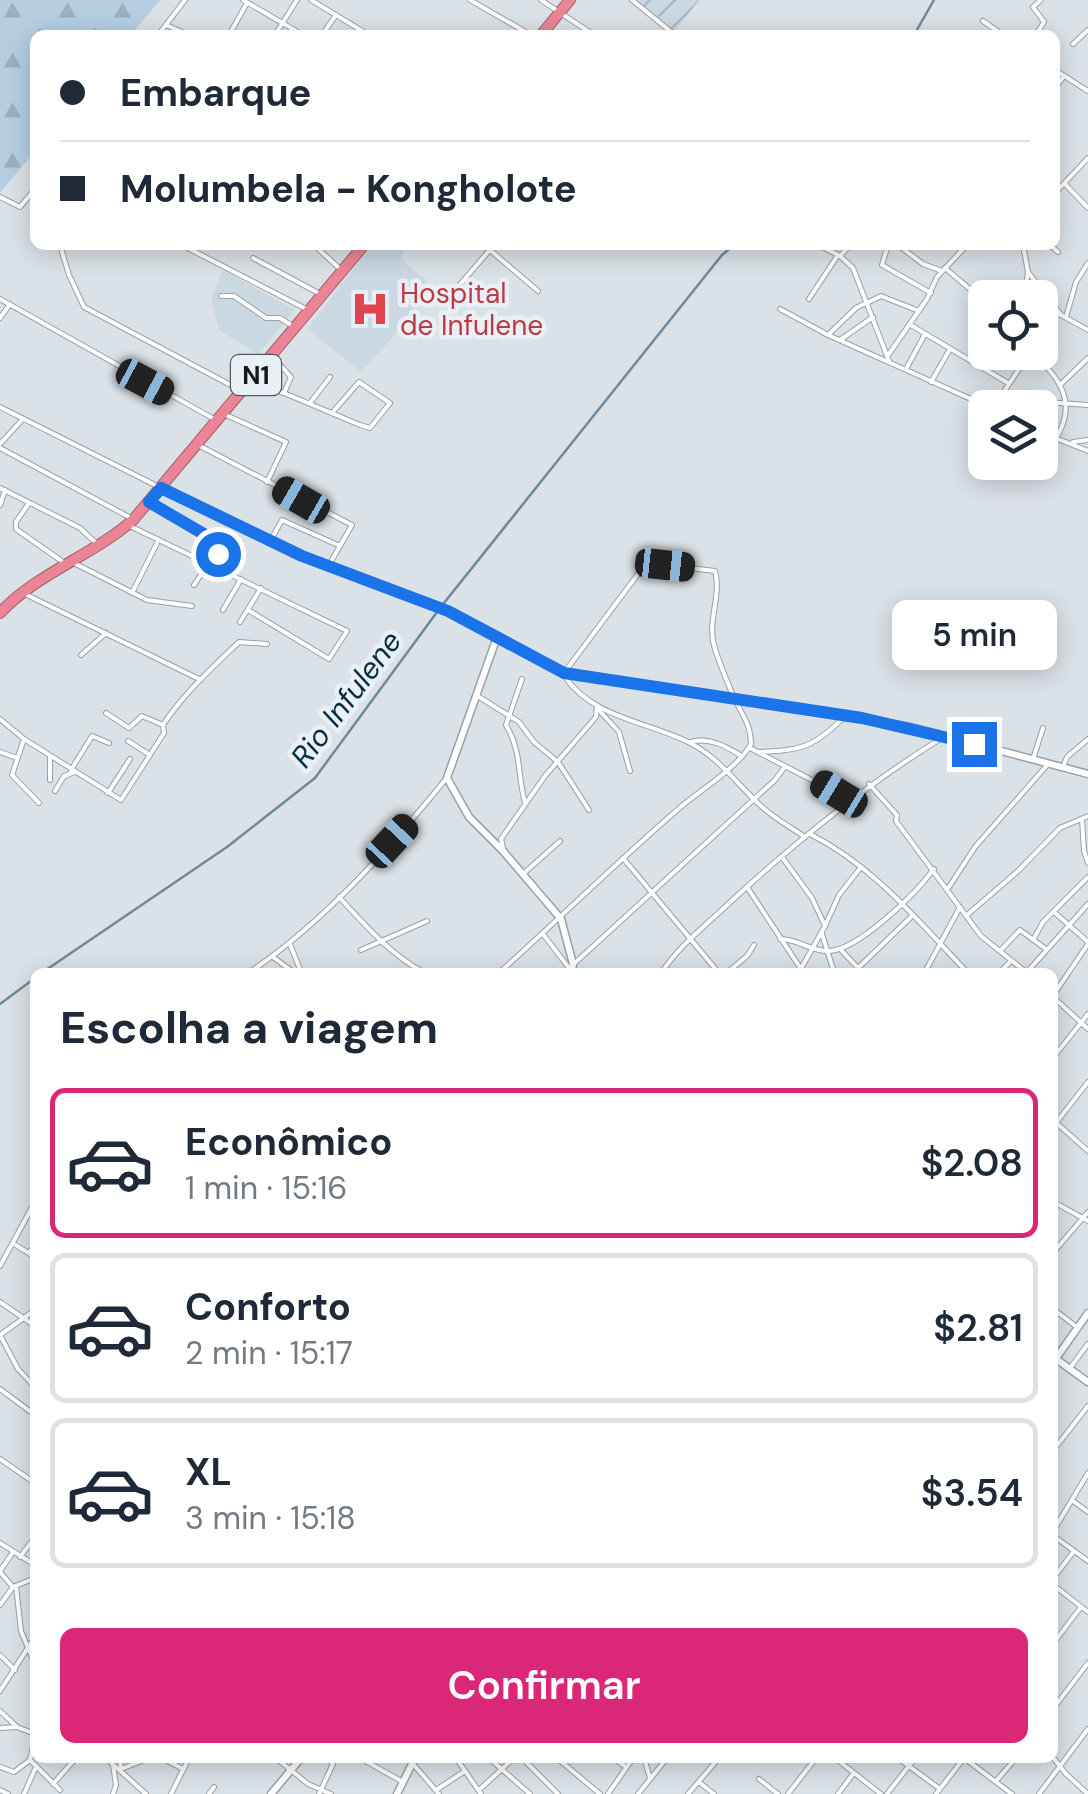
<!DOCTYPE html>
<html lang="pt">
<meta charset="utf-8">
<style>
:root{--surface:#fff;--page:#f2f2f3;--text:#1f2937;--muted:#747a83;--line:#e0e1e3;--accent:#db2777}
body{margin:0;font-family:"DM Sans",sans-serif;background:var(--page);color:var(--text);height:100vh;display:flex;flex-direction:column;font-size:38px;white-space:nowrap}
*{box-sizing:border-box;margin:0}
p{font-size:32px;color:var(--muted)}
.icon{flex:none;width:55px;height:55px;fill:none;stroke:currentColor;stroke-width:2;stroke-linecap:round;stroke-linejoin:round}
.map{position:relative;flex:1;overflow:hidden}
.details{position:absolute;left:30px;top:968px;width:1028px;height:795px;display:flex;flex-direction:column;background:var(--surface);border-radius:15px;box-shadow:0 5px 25px #0003}
.details>*{flex:none}
.banner{position:absolute;left:30px;top:30px;width:1030px;height:220px;border-radius:15px;box-shadow:0 5px 25px #0003;display:grid;align-content:center;height:220px;padding:0 30px;background:var(--surface)}
.tools{position:absolute;left:968px;top:280px;display:grid;gap:20px}
.tools a{display:grid;place-items:center;width:90px;height:90px;border-radius:15px;background:var(--surface);box-shadow:0 5px 25px #0003;font-size:50px}
.end{position:absolute;width:45px;height:45px;margin:-22px;border:12px solid #1a73e8;background:#fff;box-shadow:0 0 0 5px #fff}
.from{border-radius:50%}
.bubble{position:absolute;height:70px;border-radius:15px;background:var(--surface);box-shadow:0 5px 25px #0003;font-size:32px;font-weight:600;line-height:70px;text-align:center}
.car{position:absolute;width:30px;height:60px;margin:-30px -15px;border-radius:12px;box-shadow:0 0 8px 2px #0007;background:linear-gradient(#222 24%,#8ab4d8 0 40%,#222 0 76%,#8ab4d8 0 86%,#222 0)}
.banner b{display:flex;align-items:center;gap:35px;height:95px;font-size:38px}
.banner b+b{border-top:2px solid var(--line)}
.banner i{width:25px;height:25px;background:var(--text)}
ul{padding:0;list-style:none}
li{display:flex;align-items:center;gap:30px;height:150px;margin:0 20px 15px;padding:0 10px;border:5px solid var(--line);border-radius:15px}
li div{flex:1}
li b{display:block;font-size:38px}
li em{font-style:normal;font-weight:600}
li.active{border-color:var(--accent)}
li>.icon{width:90px;height:90px;stroke-width:1.5}
h2{padding:0 30px;font-size:45px;line-height:120px}
.primary-button{display:flex;gap:20px;margin-top:auto;padding:20px 30px}
.primary-button a{flex:1;height:115px;border-radius:15px;background:var(--accent);color:#fff;font-size:40px;font-weight:600;line-height:115px;text-align:center}
.map>svg:first-child{display:block}
.built{fill:#cad8e2}
.industrial{fill:url(#industrial-furrows)}
.forest{fill:url(#forest-firs)}
.lines{fill:none;stroke-linecap:round;stroke-linejoin:round}
.stream{stroke:#6f899b;stroke-width:2.5}
.street-casing{stroke:#9aa0a5;stroke-width:6}
.secondary-casing{stroke:#9aa0a5;stroke-width:9}
.highway-casing{stroke:#a05e6a;stroke-width:12}
.street{stroke:#fff;stroke-width:4}
.secondary{stroke:#fff;stroke-width:6}
.highway{stroke:#eb8596;stroke-width:10}
.route{stroke:#1a73e8;stroke-width:12}
.labels{text-anchor:middle;dominant-baseline:central;stroke-width:9;stroke-linejoin:round;paint-order:stroke}
.shield{fill:#e8eff5;stroke:#54585b;stroke-width:2.5}
.shield-label{font-size:25px;font-weight:bold;fill:#151719}
.health-label{font-size:28px;fill:#be3a42;stroke:#e8eff5;text-anchor:start}
.water-label{font-size:30px;font-style:italic;fill:#072c42;stroke:#e8eff5}
</style>
<div class="map">
<svg width="1088" height="1794" viewBox="0 0 1088 1794">
<defs>
<pattern id="industrial-furrows" width="10" height="10" patternUnits="userSpaceOnUse" patternTransform="scale(2.5)"><rect width="10" height="10" fill="#cad8e2"/><path d="M-1 1l2-2M0 10L10 0M9 11l2-2" fill="none" stroke="#adb9c1"/></pattern>
<pattern id="forest-firs" width="22" height="20" patternUnits="userSpaceOnUse" patternTransform="scale(2.5)"><rect width="22" height="20" fill="#b5cee2"/><path d="M5 1l3.5 6h-7zM16 11l3.5 6h-7z" fill="#9bb0c1"/></pattern>
</defs>
<rect width="100%" height="100%" fill="#dbe2e7"/>
<g class="built">
<path d="M372,245h22l9,6 -2,8 35,31 -75,82 -54,-43z"/>
<path d="M223,270l72,40 -37,44 -39,-24 -8,-31z"/>
</g>
<path class="industrial" d="M631,0h68l-26,34z"/>
<path class="forest" d="M0,0h160l-29,35h-96v116l-35,42z"/>
<g class="lines">
<g class="stream">
<path d="M914,35l20,-35"/>
<path d="M43,972l184,-125 88,-69 125,-170 282,-353 12,-10"/>
<path d="M0,1004l35,-26"/>
</g>
<g class="street-casing">
<g id="street">
<path d="M243,0l60,35"/>
<path d="M311,0l58,35"/>
<path d="M470,0l61,35"/>
<path d="M541,0l53,35"/>
<path d="M632,0l43,35"/>
<path d="M983,21l20,14"/>
<path d="M166,25l23,10"/>
<path d="M158,35l27,-35"/>
<path d="M229,35l18,-32"/>
<path d="M275,35l22,-35"/>
<path d="M322,35l14,-20"/>
<path d="M1036,35l8,-13 -11,-15 8,-7"/>
<path d="M1073,44l15,-14"/>
<path d="M1055,70l33,21"/>
<path d="M1055,88l9,-12"/>
<path d="M1065,184l23,24"/>
<path d="M1055,193l33,-35"/>
<path d="M0,197l20,10 15,-18"/>
<path d="M60,245l9,30 15,32 154,82"/>
<path d="M182,245l126,65"/>
<path d="M289,245h6"/>
<path d="M314,245l25,23"/>
<path d="M819,245l21,11 13,12 36,93"/>
<path d="M888,245l-6,20 49,28"/>
<path d="M898,245l25,19 19,7"/>
<path d="M1023,245l5,27 33,43"/>
<path d="M1050,245l8,7"/>
<path d="M490,250l48,41"/>
<path d="M840,256l10,-11"/>
<path d="M253,258l69,37"/>
<path d="M945,268l40,34"/>
<path d="M457,288l37,-43"/>
<path d="M221,296h13l32,22h14l14,9"/>
<path d="M1015,298l11,-13 2,-13"/>
<path d="M0,299l214,120"/>
<path d="M809,299l29,-44"/>
<path d="M780,309l48,26 163,73"/>
<path d="M1040,311l21,4 27,15"/>
<path d="M1066,317l10,-35 12,-19"/>
<path d="M0,318l10,-14"/>
<path d="M909,324l99,59"/>
<path d="M830,333l26,-25 25,-12 38,15"/>
<path d="M840,340l33,-23"/>
<path d="M1040,340l7,-3 9,-22"/>
<path d="M1030,352c30,24 48,51 26,86"/>
<path d="M889,354l38,-55 10,-22 30,-32"/>
<path d="M273,357l18,20 -7,16"/>
<path d="M906,369l19,-35"/>
<path d="M931,382l19,-33"/>
<path d="M250,383l34,10 76,32 10,3 20,-25 -31,-21 -27,31"/>
<path d="M1060,385l28,-27"/>
<path d="M310,403l20,-26"/>
<path d="M0,407l157,79"/>
<path d="M993,408l28,-42 -5,-8 3,-6"/>
<path d="M1006,408l39,-6 43,3"/>
<path d="M226,415l60,27 -19,40"/>
<path d="M1040,432l48,19"/>
<path d="M1073,442l15,-2"/>
<path d="M0,444l23,-25"/>
<path d="M198,445l154,80 -23,40"/>
<path d="M0,448l129,69"/>
<path d="M0,488l80,40 16,15"/>
<path d="M149,502l65,38 4,21"/>
<path d="M29,503l-13,19v7l47,33"/>
<path d="M0,505l5,-15"/>
<path d="M132,527l215,104 -18,28 -81,-49"/>
<path d="M272,538l10,-18 58,26"/>
<path d="M72,562l75,38 45,6"/>
<path d="M194,585l14,-21"/>
<path d="M132,593l25,-50"/>
<path d="M25,594l176,86"/>
<path d="M223,610l18,-31"/>
<path d="M240,622l21,-34"/>
<path d="M81,655l25,-22"/>
<path d="M522,679l-16,46c16,27 11,48 19,78"/>
<path d="M476,695l43,27 15,20 24,20 31,48"/>
<path d="M597,708l22,24 11,39"/>
<path d="M106,713l23,15 13,-12 21,9"/>
<path d="M0,719l24,20 97,61 43,-67 -1,-8c20,-31 50,-58 76,-83l28,2"/>
<path d="M24,739l-12,36 27,28"/>
<path d="M128,741l22,14"/>
<path d="M691,742c19,-5 34,4 51,14"/>
<path d="M750,748l89,46 14,2"/>
<path d="M0,752l17,6"/>
<path d="M758,752c41,-2 54,-3 84,-33"/>
<path d="M1033,759l10,-31"/>
<path d="M1063,767l4,-10 21,-18"/>
<path d="M71,770l21,-34 17,7"/>
<path d="M50,780v-24"/>
<path d="M869,784l28,31 -1,6 85,115 45,36"/>
<path d="M55,791l9,-15 11,-4"/>
<path d="M108,793l22,-34"/>
<path d="M1082,819l2,32 4,12"/>
<path d="M810,834c65,33 108,87 157,138"/>
<path d="M503,848l-2,-9 44,-63 51,-59 1,-11"/>
<path d="M782,857l30,41 13,28 -26,46"/>
<path d="M623,858l95,114"/>
<path d="M523,874l37,-33"/>
<path d="M747,887l56,85"/>
<path d="M949,887l26,-40 74,-84"/>
<path d="M339,897c26,28 51,57 84,75"/>
<path d="M1054,912l34,30"/>
<path d="M967,915l51,-44 42,-43 28,-12"/>
<path d="M825,926l14,-31 22,-28"/>
<path d="M543,934l26,34"/>
<path d="M822,934l12,38"/>
<path d="M780,939c18,0 30,12 47,12 30,1 89,-58 107,-82"/>
<path d="M1033,940l10,-18 45,-45"/>
<path d="M290,944l11,28"/>
<path d="M361,950l66,-29"/>
<path d="M841,950l17,18"/>
<path d="M1001,950l19,-20 26,19"/>
<path d="M273,957l20,15"/>
<path d="M250,972c75,-51 138,-122 195,-192"/>
<path d="M500,972c59,-53 116,-109 176,-161 21,-19 62,-43 75,-67 0,-21 -11,-32 -19,-51 -6,-14 -12,-29 -17,-44 -9,-27 7,-52 0,-78l-50,-6 -24,5 -77,103 1,4c28,40 79,44 121,64 31,14 50,42 75,65 13,12 29,21 44,31"/>
<path d="M565,972l210,-192 9,-12"/>
<path d="M662,972c16,-25 42,-45 64,-66 68,-63 139,-121 219,-170"/>
<path d="M728,972l19,-16 7,-11"/>
<path d="M854,972l58,-56"/>
<path d="M925,972l35,-65"/>
<path d="M1000,972l11,-11"/>
<path d="M1027,972l61,-68"/>
<path d="M1052,996l36,33"/>
<path d="M1052,997l36,-53"/>
<path d="M1052,1059l36,-45"/>
<path d="M1052,1119l36,32"/>
<path d="M1052,1128l36,-46"/>
<path d="M1052,1201l36,20"/>
<path d="M14,1244l21,13"/>
<path d="M29,1253l6,-8"/>
<path d="M1052,1254l36,-42"/>
<path d="M0,1266l35,-64"/>
<path d="M0,1302l35,24"/>
<path d="M1052,1308l26,20"/>
<path d="M0,1335l18,34 17,18"/>
<path d="M0,1335l35,-25"/>
<path d="M1070,1368l18,-24"/>
<path d="M0,1389l35,26"/>
<path d="M1052,1452l36,-46"/>
<path d="M0,1459l35,24"/>
<path d="M1073,1501l15,11"/>
<path d="M1052,1533l36,-60"/>
<path d="M1052,1535l36,26"/>
<path d="M0,1543l35,22"/>
<path d="M20,1557l15,-20"/>
<path d="M0,1571l13,-19"/>
<path d="M0,1572l13,15"/>
<path d="M1052,1580l22,-29"/>
<path d="M1052,1584l36,28"/>
<path d="M16,1586l5,45 14,33"/>
<path d="M0,1605l13,-18 22,-9"/>
<path d="M1052,1645l29,-38"/>
<path d="M0,1655l15,15"/>
<path d="M0,1691l35,-54"/>
<path d="M1052,1710l36,-47"/>
<path d="M0,1711l17,16 18,7"/>
<path d="M0,1728l17,-1"/>
<path d="M35,1738l-5,22 30,30"/>
<path d="M1052,1756l14,18 22,20"/>
<path d="M106,1758l40,36"/>
<path d="M120,1758l1,11"/>
<path d="M162,1758l21,11"/>
<path d="M204,1758l5,2 5,-2"/>
<path d="M276,1758l32,26 23,10"/>
<path d="M360,1758l43,24"/>
<path d="M456,1758l25,36"/>
<path d="M489,1758l41,36"/>
<path d="M522,1758l36,36"/>
<path d="M557,1758l43,36"/>
<path d="M613,1758l12,8"/>
<path d="M644,1758l6,20"/>
<path d="M835,1758l46,36"/>
<path d="M898,1758l42,31"/>
<path d="M964,1758l48,36"/>
<path d="M413,1764l26,30"/>
<path d="M113,1765l3,20 -3,9"/>
<path d="M0,1767l14,5 16,-12"/>
<path d="M121,1769l28,-11"/>
<path d="M759,1779l19,15"/>
<path d="M996,1781l20,-23"/>
<path d="M699,1782l15,12"/>
<path d="M53,1784l23,-26"/>
<path d="M0,1790l8,4"/>
<path d="M436,1790l29,-19"/>
<path d="M479,1790l35,-32"/>
<path d="M24,1794l11,-25"/>
<path d="M171,1794l18,-36"/>
<path d="M209,1794l5,-7"/>
<path d="M319,1794l14,-30 -7,-6"/>
<path d="M608,1794l25,-36"/>
<path d="M638,1794l29,-36"/>
<path d="M688,1794l31,-36"/>
<path d="M788,1794l28,-36"/>
<path d="M838,1794l15,-20"/>
<path d="M887,1794l28,-36"/>
<path d="M936,1794l28,-36"/>
<path d="M1039,1794l49,-65"/>
</g>
</g>
<g class="secondary-casing">
<g id="secondary">
<path d="M161,488l141,67 146,56 116,62 347,54 177,47"/>
<path d="M497,637l-50,141 22,39 34,34 58,68 12,45 -1,8"/>
<path d="M1056,1359l32,23"/>
<path d="M1052,1364l36,-51"/>
<path d="M271,1794l30,-36"/>
<path d="M397,1794l18,-36"/>
</g>
</g>
<g class="highway-casing">
<g id="highway">
<path d="M541,35l29,-35"/>
<path d="M0,613c37,-40 92,-57 133,-93l231,-275"/>
</g>
</g>
<use href="#street" class="street"/>
<use href="#secondary" class="secondary"/>
<use href="#highway" class="highway"/>
</g>
<g class="lines">
<path class="route" d="M218,554l-4,-14 -65,-38 12,-14 141,68 146,55 116,62 298,45 112,26"/>
</g>
<defs>
<g id="hospital-bare" transform="scale(3)"><path d="M-5-5h3v3.5h4V-5h3V5h-3V1.5h-4V5h-3Z" fill="#e0444e" stroke="#e8eff5" stroke-width="2.5" paint-order="stroke"/></g>
</defs>
<g fill-rule="evenodd">
<use href="#hospital-bare" x="370" y="309"/>
</g>
<g class="labels">
<rect class="shield" x="231" y="355" width="50" height="40" rx="8"/>
<g class="shield-label">
<text x="256" y="375">N1</text>
</g>
<g class="health-label">
<text x="400" y="293">Hospital<tspan x="400" dy="32">de Infulene</tspan></text>
</g>
<g class="water-label">
<text transform="translate(346 699) rotate(-53)">Rio Infulene</text>
</g>
</g>
</svg>
<div class="tools">
<a><svg class="icon" aria-label="locate" viewBox="0 0 24 24"><circle cx="12" cy="12" r="6"/><path d="M12 2v4M12 18v4M2 12h4M18 12h4"/></svg></a>
<a><svg class="icon" aria-label="layers" viewBox="0 0 24 24"><path d="M12 4l9 5-9 5-9-5zM3 14l9 5 9-5"/></svg></a>
</div>
<i class="end from" style="left:218px;top:554px"></i>
<i class="end" style="left:974px;top:744px"></i>
<div class="bubble" style="left:892px;top:600px;width:165px">5 min</div>
<i class="car" style="left:145px;top:382px;rotate:118deg"></i>
<i class="car" style="left:301px;top:500px;rotate:300deg"></i>
<i class="car" style="left:665px;top:565px;rotate:96deg"></i>
<i class="car" style="left:839px;top:794px;rotate:301deg"></i>
<i class="car" style="left:392px;top:841px;rotate:43deg"></i>
<div class="banner">
<b><i class="from"></i>Embarque</b>
<b><i></i>Molumbela - Kongholote</b>
</div>
<section class="details">
<h2>Escolha a viagem</h2>
<ul>
<li class="active"><svg class="icon" aria-label="car" viewBox="0 0 24 24"><path d="M5 17H2v-5l4-1 3-4h7l3 4 3 1v5h-3M9 17h6M6 11h13"/><circle cx="7" cy="17" r="2"/><circle cx="17" cy="17" r="2"/></svg><div><b>Econômico</b><p>1 min · 15:16</p></div><em>$2.08</em></li>
<li><svg class="icon" aria-label="car" viewBox="0 0 24 24"><path d="M5 17H2v-5l4-1 3-4h7l3 4 3 1v5h-3M9 17h6M6 11h13"/><circle cx="7" cy="17" r="2"/><circle cx="17" cy="17" r="2"/></svg><div><b>Conforto</b><p>2 min · 15:17</p></div><em>$2.81</em></li>
<li><svg class="icon" aria-label="car" viewBox="0 0 24 24"><path d="M5 17H2v-5l4-1 3-4h7l3 4 3 1v5h-3M9 17h6M6 11h13"/><circle cx="7" cy="17" r="2"/><circle cx="17" cy="17" r="2"/></svg><div><b>XL</b><p>3 min · 15:18</p></div><em>$3.54</em></li>
</ul>
<div class="primary-button"><a>Confirmar</a></div>
</section>
</div>
